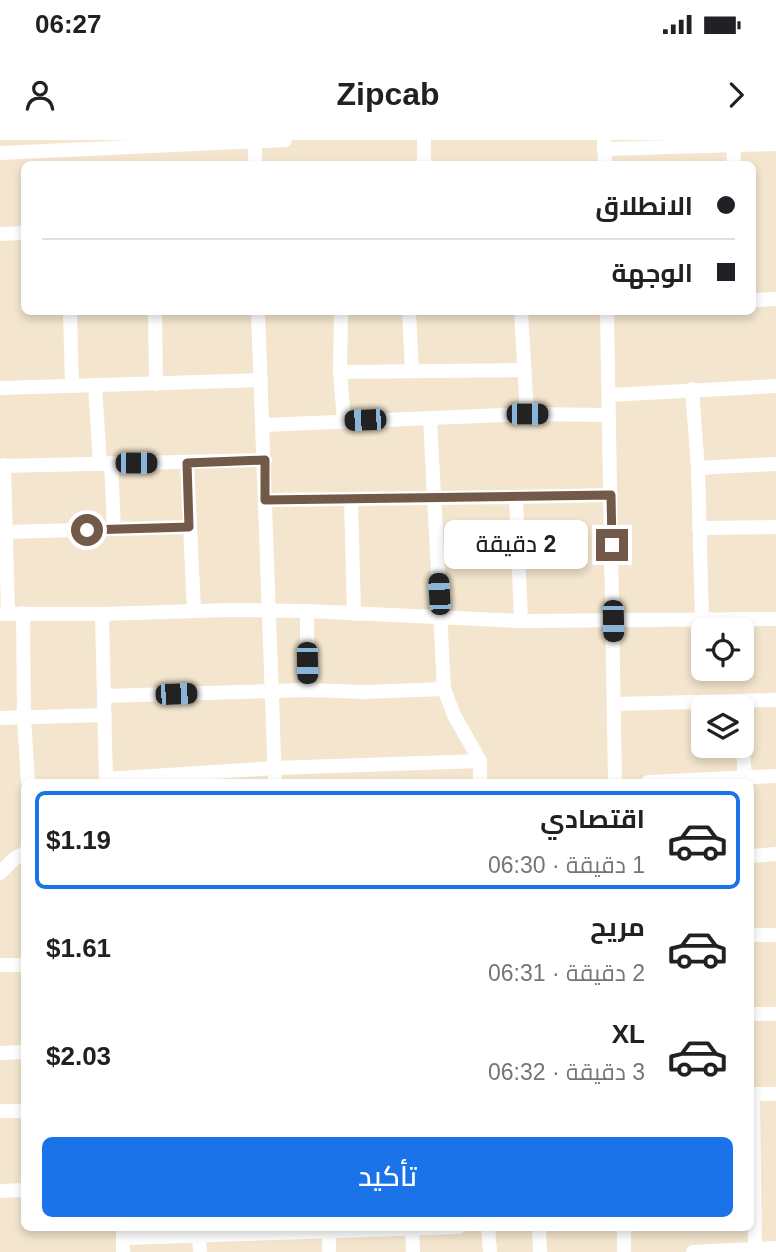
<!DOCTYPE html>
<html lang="ar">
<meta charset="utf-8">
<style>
:root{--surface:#fff;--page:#f6f6f6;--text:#202124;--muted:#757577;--line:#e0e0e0;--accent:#1a73e8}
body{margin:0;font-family:Arial,Cairo,sans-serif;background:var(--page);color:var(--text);direction:rtl;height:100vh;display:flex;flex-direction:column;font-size:26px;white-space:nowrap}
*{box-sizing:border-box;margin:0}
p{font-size:23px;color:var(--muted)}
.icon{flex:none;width:38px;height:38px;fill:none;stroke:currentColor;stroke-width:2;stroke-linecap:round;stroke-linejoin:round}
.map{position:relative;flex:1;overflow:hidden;direction:ltr}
.sheet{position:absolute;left:21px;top:639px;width:733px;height:452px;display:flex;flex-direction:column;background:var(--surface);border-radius:10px;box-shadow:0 4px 10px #0003;direction:rtl}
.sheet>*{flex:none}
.top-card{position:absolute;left:21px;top:21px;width:735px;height:154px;border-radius:10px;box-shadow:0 4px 10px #0003;direction:rtl;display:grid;align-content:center;height:154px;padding:0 21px;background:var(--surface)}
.fabs{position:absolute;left:691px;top:478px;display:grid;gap:14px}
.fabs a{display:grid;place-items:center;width:63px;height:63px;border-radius:10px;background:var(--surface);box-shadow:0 4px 10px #0003;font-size:35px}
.end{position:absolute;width:32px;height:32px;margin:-16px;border:9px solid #725948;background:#fff;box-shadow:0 0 0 4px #fff}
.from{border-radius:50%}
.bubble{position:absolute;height:49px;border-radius:10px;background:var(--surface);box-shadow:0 4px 10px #0003;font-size:23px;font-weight:600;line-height:49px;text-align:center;direction:rtl}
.car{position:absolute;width:21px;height:42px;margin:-21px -10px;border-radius:9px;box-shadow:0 0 5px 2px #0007;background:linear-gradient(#222 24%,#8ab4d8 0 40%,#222 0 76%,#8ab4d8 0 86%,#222 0)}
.top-card b{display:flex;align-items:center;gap:24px;height:66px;font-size:26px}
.top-card b+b{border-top:2px solid var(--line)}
.top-card i{width:18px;height:18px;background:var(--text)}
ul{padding:12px 0 0;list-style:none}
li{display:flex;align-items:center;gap:21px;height:98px;margin:0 14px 10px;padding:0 7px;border:4px solid transparent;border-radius:10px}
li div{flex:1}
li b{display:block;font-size:26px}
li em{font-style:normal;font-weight:600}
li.on{border-color:var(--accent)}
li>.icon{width:63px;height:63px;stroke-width:1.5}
.action{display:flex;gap:14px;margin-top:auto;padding:14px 21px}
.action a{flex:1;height:80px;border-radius:10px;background:var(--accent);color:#fff;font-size:28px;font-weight:600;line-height:80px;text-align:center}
.status{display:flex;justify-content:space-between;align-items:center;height:49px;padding:0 35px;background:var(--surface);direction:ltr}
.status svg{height:19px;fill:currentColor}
header{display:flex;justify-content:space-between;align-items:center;height:91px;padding:0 21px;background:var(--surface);font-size:32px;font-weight:600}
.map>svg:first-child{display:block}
.residential{fill:#f3e5ce;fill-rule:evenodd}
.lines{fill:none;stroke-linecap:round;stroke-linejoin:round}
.minor{stroke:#fff;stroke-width:14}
.route{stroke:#725948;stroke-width:9}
</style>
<div class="status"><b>06:27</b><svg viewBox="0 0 49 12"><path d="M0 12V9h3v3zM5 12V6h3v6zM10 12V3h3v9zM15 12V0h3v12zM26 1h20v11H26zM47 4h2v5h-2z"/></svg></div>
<header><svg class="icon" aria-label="forward" viewBox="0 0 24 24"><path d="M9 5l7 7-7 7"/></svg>Zipcab<svg class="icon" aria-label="person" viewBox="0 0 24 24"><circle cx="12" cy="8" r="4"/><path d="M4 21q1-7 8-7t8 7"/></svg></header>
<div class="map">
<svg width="776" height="1112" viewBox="0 0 776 1112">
<rect width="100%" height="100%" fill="#fcf3e0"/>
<path class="residential" d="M0,0h776v1112h-776zM24,24h728v148h-728zM704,490h38v38h-38zM704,567h38v39h-38zM24,642h727v445h-727z"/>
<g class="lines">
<g class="minor">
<path d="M255,0v24"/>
<path d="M424,0v24"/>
<path d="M604,1l1,23"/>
<path d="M733,4l1,20"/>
<path d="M604,9l172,-5"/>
<path d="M0,13l285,-13"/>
<path d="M0,94l24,-1"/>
<path d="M752,160l24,-1"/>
<path d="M70,172l2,74"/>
<path d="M155,172l1,72"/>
<path d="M258,172l17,470"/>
<path d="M341,172l-1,60 4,49"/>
<path d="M409,172l3,59"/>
<path d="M521,172l6,102"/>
<path d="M607,172l8,470"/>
<path d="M340,232l184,-2"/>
<path d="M95,245l5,79"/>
<path d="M0,248l261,-8"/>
<path d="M692,249l6,79 4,153"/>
<path d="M609,255l167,-9"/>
<path d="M430,278l14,271 10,26 26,46v21"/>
<path d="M264,285l263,-11 82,1"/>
<path d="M111,323l3,66"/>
<path d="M187,323l7,148"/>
<path d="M4,325l4,149"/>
<path d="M0,326l265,-6"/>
<path d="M698,328l78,-4"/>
<path d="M516,357l95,-2"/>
<path d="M265,360l251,-3 5,124"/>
<path d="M351,360l3,114"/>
<path d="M699,388l77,-1"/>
<path d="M5,392l184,-5"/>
<path d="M307,471v79"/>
<path d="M23,473l1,105 4,64"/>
<path d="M0,474h102l127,-4 78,1 214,10 255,-2"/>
<path d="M102,474l4,168"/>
<path d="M104,556l203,-6 58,2 79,-3"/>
<path d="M614,564l162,-4"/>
<path d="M0,578l105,-3"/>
<path d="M742,597l3,40"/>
<path d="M106,639l169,-11 205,-7"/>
<path d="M648,642l128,-6"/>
<path d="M751,716l25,-2"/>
<path d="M0,733l14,-14 10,-6"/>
<path d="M751,795h25"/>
<path d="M0,825h24"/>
<path d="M751,874h25"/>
<path d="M0,913l24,-1"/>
<path d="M751,954h25"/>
<path d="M753,954l2,155"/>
<path d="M0,971h24"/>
<path d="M0,1051l24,-1"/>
<path d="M123,1087v25"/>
<path d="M329,1087v25"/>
<path d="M488,1087l2,25"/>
<path d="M539,1087l1,25"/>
<path d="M624,1087v25"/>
<path d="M412,1089l1,23"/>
<path d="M199,1095l1,17"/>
<path d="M123,1098l336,-11"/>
<path d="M693,1112l83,-4"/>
</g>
</g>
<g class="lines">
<path class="route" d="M87,390l102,-3 -2,-64 78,-3v40l346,-5 1,50"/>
</g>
</svg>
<div class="fabs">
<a><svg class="icon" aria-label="locate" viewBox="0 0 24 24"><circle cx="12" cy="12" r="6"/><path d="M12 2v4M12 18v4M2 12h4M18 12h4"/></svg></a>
<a><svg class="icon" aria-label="layers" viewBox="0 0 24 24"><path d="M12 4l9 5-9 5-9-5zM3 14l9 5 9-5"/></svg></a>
</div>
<i class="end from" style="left:87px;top:390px"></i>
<i class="end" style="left:612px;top:405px"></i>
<div class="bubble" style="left:444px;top:380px;width:144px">2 دقيقة</div>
<i class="car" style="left:527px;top:274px;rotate:90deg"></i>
<i class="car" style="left:365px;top:280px;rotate:268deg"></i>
<i class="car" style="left:136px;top:323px;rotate:90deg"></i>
<i class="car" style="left:439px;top:454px;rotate:357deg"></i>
<i class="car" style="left:613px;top:481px;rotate:179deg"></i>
<i class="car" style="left:307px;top:523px;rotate:179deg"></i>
<i class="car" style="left:176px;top:554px;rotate:88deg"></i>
<div class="top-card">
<b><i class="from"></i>الانطلاق</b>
<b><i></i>الوجهة</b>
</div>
<section class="sheet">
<ul>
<li class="on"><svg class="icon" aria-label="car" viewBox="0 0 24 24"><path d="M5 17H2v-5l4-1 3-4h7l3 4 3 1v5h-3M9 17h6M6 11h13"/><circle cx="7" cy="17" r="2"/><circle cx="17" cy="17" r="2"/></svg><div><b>اقتصادي</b><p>1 دقيقة · 06:30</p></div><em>$1.19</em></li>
<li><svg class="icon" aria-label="car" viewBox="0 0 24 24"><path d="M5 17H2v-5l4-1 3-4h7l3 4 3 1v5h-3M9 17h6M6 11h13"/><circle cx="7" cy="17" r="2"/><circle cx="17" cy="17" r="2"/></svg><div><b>مريح</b><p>2 دقيقة · 06:31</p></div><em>$1.61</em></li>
<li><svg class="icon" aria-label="car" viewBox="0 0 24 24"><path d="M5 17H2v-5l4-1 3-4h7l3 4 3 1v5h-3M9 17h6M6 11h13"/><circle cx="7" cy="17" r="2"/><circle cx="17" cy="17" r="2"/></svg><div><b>XL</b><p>3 دقيقة · 06:32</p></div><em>$2.03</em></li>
</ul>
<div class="action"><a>تأكيد</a></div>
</section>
</div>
